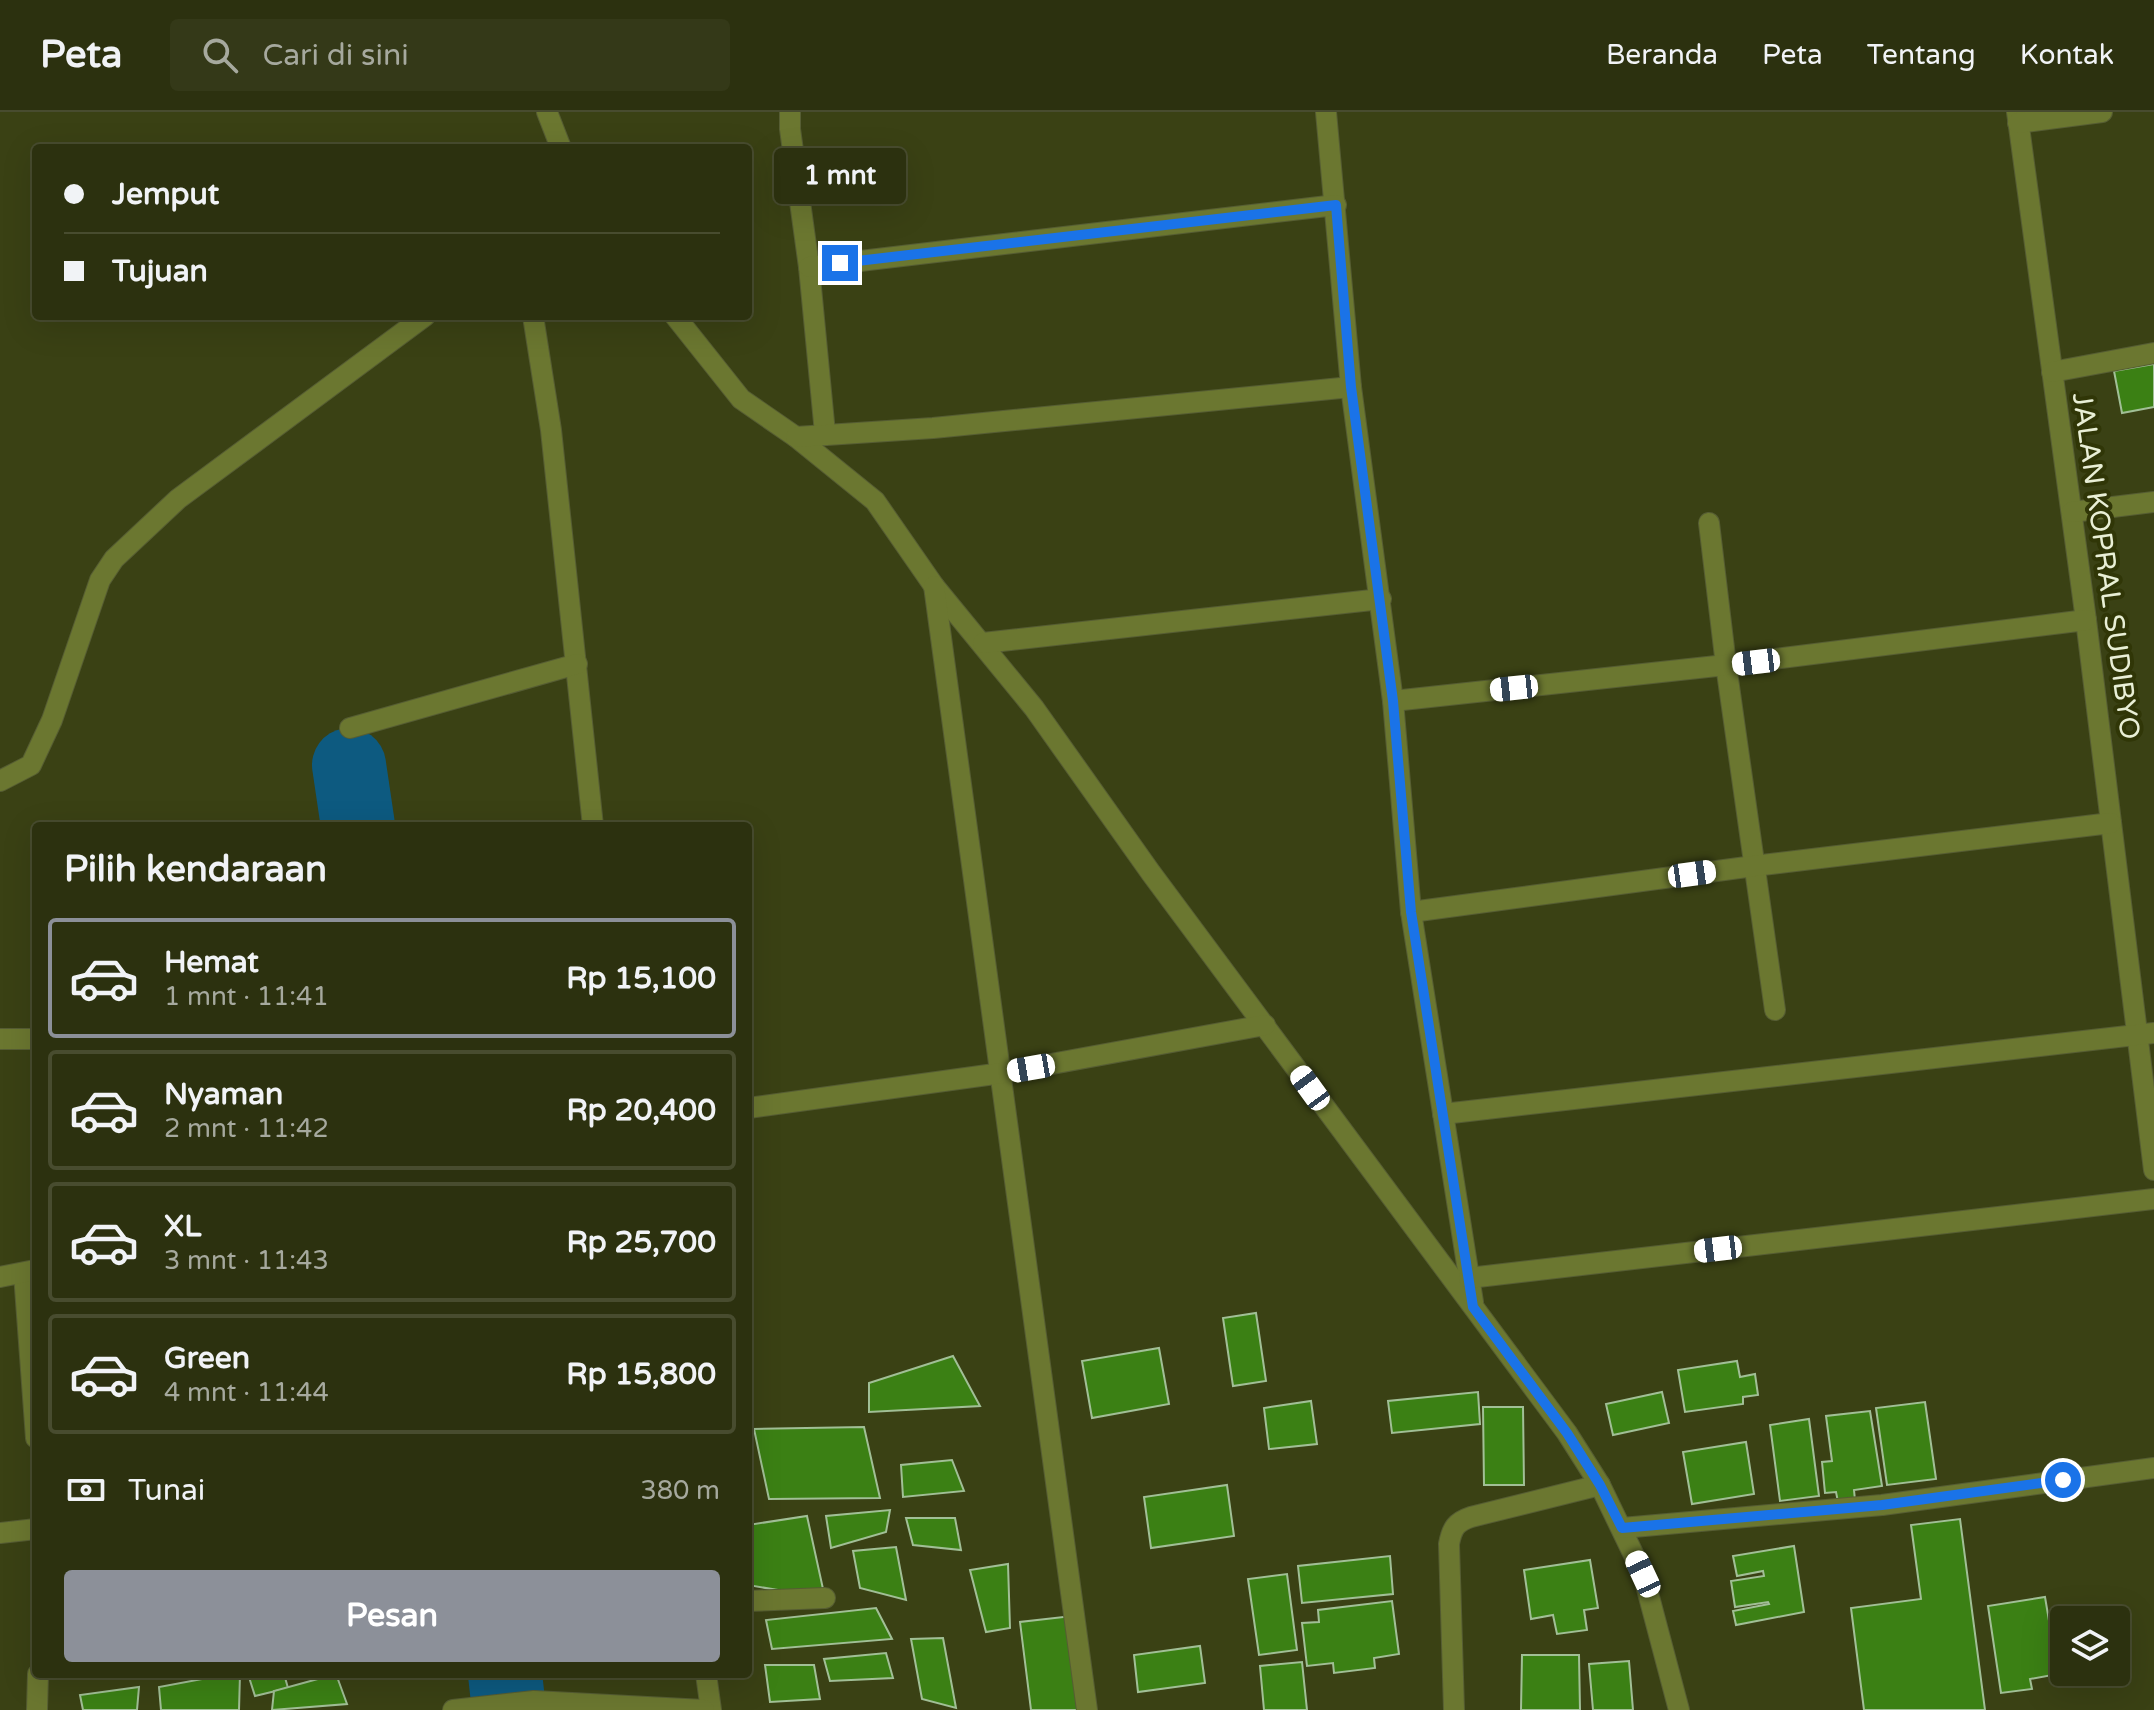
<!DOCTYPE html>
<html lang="id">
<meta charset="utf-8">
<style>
:root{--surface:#2c310f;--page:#343918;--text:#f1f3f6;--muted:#a6a99e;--line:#484c2f;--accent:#8c9099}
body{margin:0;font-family:"Varela Round",sans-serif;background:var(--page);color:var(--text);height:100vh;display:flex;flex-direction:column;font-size:30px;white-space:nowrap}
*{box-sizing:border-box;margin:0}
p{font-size:26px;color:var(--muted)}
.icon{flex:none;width:44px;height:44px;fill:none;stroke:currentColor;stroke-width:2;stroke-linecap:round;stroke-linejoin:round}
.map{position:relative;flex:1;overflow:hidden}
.panel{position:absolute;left:32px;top:710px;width:720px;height:856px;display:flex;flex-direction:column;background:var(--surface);border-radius:8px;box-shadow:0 8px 32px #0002,0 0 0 2px var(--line)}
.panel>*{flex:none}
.guide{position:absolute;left:32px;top:32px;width:720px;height:176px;border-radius:8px;box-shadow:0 8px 32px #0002,0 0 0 2px var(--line);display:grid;align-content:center;height:176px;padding:0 32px;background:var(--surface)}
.buttons{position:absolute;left:2050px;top:1494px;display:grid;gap:16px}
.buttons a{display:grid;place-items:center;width:80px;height:80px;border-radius:8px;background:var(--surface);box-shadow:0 8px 32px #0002,0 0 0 2px var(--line);font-size:40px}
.end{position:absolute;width:36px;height:36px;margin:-18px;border:10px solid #1a73e8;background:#fff;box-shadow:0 0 0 4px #fff}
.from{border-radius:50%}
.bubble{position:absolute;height:56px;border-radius:8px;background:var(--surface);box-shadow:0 8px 32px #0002,0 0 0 2px var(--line);font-size:26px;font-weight:700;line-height:56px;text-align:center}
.car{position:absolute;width:24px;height:48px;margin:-24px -12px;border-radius:10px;box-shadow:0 0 6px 2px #0007;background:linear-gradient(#fff 24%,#345 0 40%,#fff 0 76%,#345 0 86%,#fff 0)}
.guide b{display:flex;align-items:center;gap:28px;height:76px;font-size:30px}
.guide b+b{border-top:2px solid var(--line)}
.guide i{width:20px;height:20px;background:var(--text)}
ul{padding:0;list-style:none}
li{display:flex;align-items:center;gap:24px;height:120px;margin:0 16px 12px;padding:0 16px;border:4px solid var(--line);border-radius:8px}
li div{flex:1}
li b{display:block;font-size:30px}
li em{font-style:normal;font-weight:700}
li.active{border-color:var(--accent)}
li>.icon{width:72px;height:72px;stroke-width:1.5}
h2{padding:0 32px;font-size:36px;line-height:96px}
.pay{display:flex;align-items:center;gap:20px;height:88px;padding:0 32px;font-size:30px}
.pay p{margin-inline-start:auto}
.primary-button{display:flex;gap:16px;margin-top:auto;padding:16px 32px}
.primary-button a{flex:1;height:92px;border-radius:8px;background:var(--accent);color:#fff;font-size:32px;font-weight:700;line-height:92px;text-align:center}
header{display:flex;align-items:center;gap:48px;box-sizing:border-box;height:112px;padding:0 40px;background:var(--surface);border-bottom:2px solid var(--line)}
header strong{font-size:38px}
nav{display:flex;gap:44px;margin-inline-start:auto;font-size:28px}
.search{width:560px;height:72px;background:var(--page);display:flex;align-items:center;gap:20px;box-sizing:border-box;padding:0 28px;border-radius:8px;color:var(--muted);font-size:30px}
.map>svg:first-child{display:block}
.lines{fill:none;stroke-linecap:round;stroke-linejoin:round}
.river{stroke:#0d5a80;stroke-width:74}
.building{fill:#3b8014;stroke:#a1bf96;stroke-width:2}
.minor-casing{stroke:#565d33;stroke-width:22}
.minor{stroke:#6b7730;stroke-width:20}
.route{stroke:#1a73e8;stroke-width:10}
.labels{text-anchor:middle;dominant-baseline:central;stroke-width:8;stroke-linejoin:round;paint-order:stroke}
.street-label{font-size:28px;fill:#e9efd6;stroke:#303607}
</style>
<header>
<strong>Peta</strong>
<div class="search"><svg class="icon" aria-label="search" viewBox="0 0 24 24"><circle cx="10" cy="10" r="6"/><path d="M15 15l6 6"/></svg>Cari di sini</div>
<nav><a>Beranda</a><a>Peta</a><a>Tentang</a><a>Kontak</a></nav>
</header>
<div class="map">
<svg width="2154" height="1598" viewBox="0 0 2154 1598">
<rect width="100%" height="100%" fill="#3a4114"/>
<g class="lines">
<g class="river">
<path d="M349,653l9,61"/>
<path d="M505,1562l4,36"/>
</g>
</g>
<g class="building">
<path d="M2154,252v43l-32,6 -8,-42z"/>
<path d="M1256,1201l10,68 -33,5 -10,-68z"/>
<path d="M1159,1236l10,56 -77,14 -10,-57z"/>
<path d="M953,1244l27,50 -111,6v-29z"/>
<path d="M1737,1249l3,16 15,-3 3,21 -15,2v7l-58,8 -7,-42z"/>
<path d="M1478,1280l2,32 -88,9 -4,-32z"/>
<path d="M1662,1280l7,31 -56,12 -7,-31z"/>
<path d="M1311,1289l6,43 -48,5 -5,-41z"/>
<path d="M1925,1290l11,77 -49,6 -11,-77z"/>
<path d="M1483,1295h40l1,78h-40z"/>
<path d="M1870,1299l12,75 -28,4 1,10 -17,2 -2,-10 -11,1 -3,-31 10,-1 -6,-45z"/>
<path d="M1809,1307l10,77 -39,5 -10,-76z"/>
<path d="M864,1315l16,71 -111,1 -15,-70z"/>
<path d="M1746,1330l8,52 -62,10 -9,-52z"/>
<path d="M952,1348l12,31 -61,6 -2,-32z"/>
<path d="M1227,1373l7,51 -83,12 -7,-51z"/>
<path d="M890,1398l-4,22 -55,16 -5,-32z"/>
<path d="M807,1404l18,82 -77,-13v-60z"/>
<path d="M906,1406h49l6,32 -48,-5z"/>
<path d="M1960,1407l25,191h-121l-13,-102 70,-9 -10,-74z"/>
<path d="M1794,1434l10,66 -68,13 -3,-14 36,-7 -1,-2 -33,5 -4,-26 33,-5 -1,-5 -26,5 -4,-20z"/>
<path d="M896,1435l10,53 -46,-12 -7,-37z"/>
<path d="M1390,1444l3,38 -91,9 -4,-37z"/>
<path d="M1590,1448l8,48 -14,2 3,20 -30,4 -4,-19 -22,4 -7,-49z"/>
<path d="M1008,1452l2,64 -24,4 -16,-62z"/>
<path d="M1287,1462l10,76 -38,5 -11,-76z"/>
<path d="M2045,1485l13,77 -28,5 2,10 -31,4 -13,-87z"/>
<path d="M1392,1489l7,53 -25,4 1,10 -41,5 -1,-10 -26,3 -5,-43 17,-1 -1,-12z"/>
<path d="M876,1496l16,31 -120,10 -6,-29z"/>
<path d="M1072,1504l11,94h-52l-11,-88z"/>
<path d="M943,1526l13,70 -34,-9 -11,-60z"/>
<path d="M1200,1534l5,37 -67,9 -4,-37z"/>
<path d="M886,1541l7,25 -63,3 -6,-22z"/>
<path d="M1522,1543h57l1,55h-59z"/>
<path d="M1629,1549l4,49h-40l-4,-46z"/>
<path d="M1302,1550l5,48h-43l-4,-44z"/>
<path d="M765,1553h49l6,34 -50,3z"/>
<path d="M229,1562h11l-1,36h-78l-2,-23z"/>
<path d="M248,1562h36l4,14 -33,8z"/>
<path d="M336,1562l11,30 -75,6 2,-19z"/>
<path d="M139,1575l-2,23h-54l-3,-15z"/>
</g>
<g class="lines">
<g class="minor-casing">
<g id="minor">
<path d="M547,0l14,36"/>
<path d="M790,0v17l19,138 16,166"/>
<path d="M1326,0l25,275 42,314 18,211 62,390"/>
<path d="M2017,0l69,508 68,550"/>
<path d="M2018,11l84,-11"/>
<path d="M809,155l527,-62"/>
<path d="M533,204l18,114 42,396"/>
<path d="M675,204l66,83 55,38 79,64 59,85 100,122 117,165 416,560 33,52 43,89 36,136"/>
<path d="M2052,260l102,-19"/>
<path d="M796,325l137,-9 418,-41"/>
<path d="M2072,400l82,-10"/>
<path d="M1709,411l17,142 49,345"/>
<path d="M934,474l153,1124"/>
<path d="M983,531l398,-44"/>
<path d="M1393,589l333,-36 360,-45"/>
<path d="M350,616l227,-64"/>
<path d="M0,669l31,-16 21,-45 48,-140 14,-21 64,-60 247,-183"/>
<path d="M1411,800l343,-46 357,-43"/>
<path d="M0,927h36"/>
<path d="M748,996l254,-35 263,-48"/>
<path d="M1443,1002l711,-81"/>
<path d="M24,1162l12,164"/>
<path d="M0,1165l35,-7"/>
<path d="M1469,1166l685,-79"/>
<path d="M1622,1416l260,-23 272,-37"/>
<path d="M0,1421l36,-4"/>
<path d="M748,1489l77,-3"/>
<path d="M706,1562l5,36"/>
<path d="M37,1598l1,-36"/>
<path d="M453,1598l81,-9 170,9"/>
<path d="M1454,1598l-5,-166c3,-16 7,-22 22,-27l129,-32"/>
</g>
</g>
<use href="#minor" class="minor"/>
</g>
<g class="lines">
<path class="route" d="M840,151l496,-58 15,182 42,314 18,211 62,395 94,126 33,52 22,43 260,-23 181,-25"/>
</g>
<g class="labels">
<g class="street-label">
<text transform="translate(2106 454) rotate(82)">JALAN KOPRAL SUDIBYO</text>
</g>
</g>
</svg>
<div class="buttons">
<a><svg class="icon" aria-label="layers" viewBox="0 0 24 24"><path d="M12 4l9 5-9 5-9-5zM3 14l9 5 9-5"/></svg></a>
</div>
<i class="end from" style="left:2063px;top:1368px"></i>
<i class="end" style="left:840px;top:151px"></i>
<div class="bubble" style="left:774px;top:36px;width:132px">1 mnt</div>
<i class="car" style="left:1756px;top:550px;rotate:263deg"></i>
<i class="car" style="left:1514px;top:576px;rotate:264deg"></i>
<i class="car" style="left:1692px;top:762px;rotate:82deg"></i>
<i class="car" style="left:1031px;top:956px;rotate:260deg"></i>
<i class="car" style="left:1310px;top:976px;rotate:324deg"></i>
<i class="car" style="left:1718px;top:1137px;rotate:263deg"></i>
<i class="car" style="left:1643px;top:1462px;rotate:335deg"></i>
<div class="guide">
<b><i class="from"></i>Jemput</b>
<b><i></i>Tujuan</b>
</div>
<section class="panel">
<h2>Pilih kendaraan</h2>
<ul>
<li class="active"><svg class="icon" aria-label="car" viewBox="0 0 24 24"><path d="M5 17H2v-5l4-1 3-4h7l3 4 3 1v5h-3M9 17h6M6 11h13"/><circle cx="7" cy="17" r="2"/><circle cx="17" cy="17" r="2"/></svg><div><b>Hemat</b><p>1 mnt · 11:41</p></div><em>Rp 15,100</em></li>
<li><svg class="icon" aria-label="car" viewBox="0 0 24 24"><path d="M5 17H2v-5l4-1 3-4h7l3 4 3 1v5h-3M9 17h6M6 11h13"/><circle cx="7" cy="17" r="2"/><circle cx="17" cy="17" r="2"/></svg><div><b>Nyaman</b><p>2 mnt · 11:42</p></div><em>Rp 20,400</em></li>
<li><svg class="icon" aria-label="car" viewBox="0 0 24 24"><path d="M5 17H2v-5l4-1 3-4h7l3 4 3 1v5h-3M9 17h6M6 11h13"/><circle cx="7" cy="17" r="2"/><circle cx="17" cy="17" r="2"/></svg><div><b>XL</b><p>3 mnt · 11:43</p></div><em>Rp 25,700</em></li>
<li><svg class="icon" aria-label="car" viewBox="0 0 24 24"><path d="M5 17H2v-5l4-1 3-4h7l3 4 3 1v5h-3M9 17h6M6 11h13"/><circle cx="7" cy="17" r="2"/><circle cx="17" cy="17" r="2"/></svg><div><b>Green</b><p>4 mnt · 11:44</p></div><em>Rp 15,800</em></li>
</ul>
<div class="pay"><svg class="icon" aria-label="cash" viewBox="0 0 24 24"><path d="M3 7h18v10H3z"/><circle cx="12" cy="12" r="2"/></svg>Tunai<p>380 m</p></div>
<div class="primary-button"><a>Pesan</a></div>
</section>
</div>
